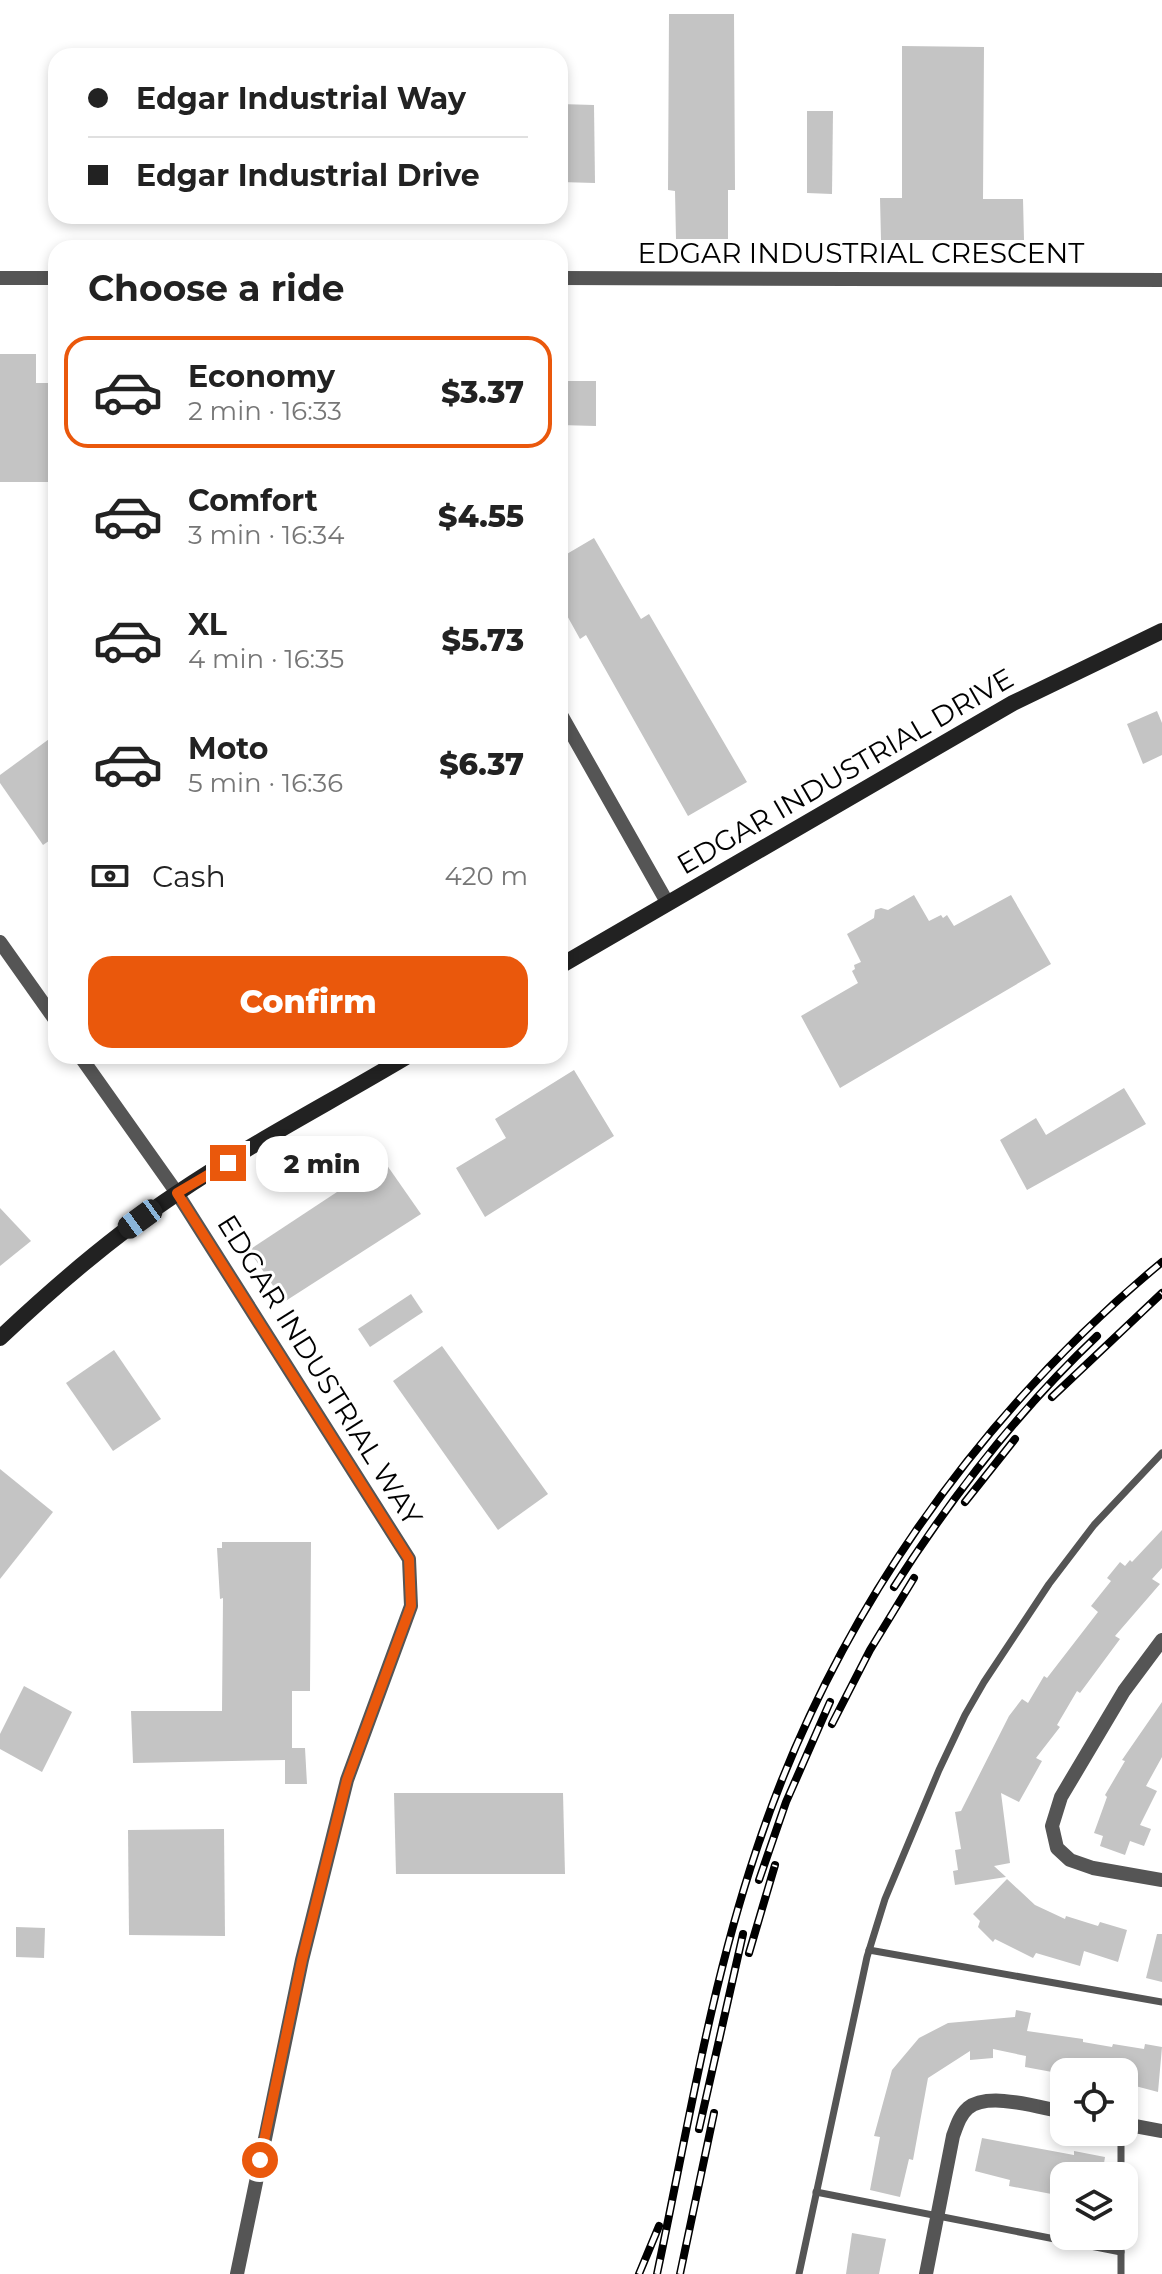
<!DOCTYPE html>
<meta charset="utf-8">
<style>
:root{--surface:#fff;--page:#f2f2f2;--text:#222;--muted:#767676;--line:#e0e0e0;--accent:#ea580c}
body{margin:0;font-family:Montserrat,sans-serif;background:var(--page);color:var(--text);height:100vh;display:flex;flex-direction:column;font-size:30px;white-space:nowrap}
*{box-sizing:border-box;margin:0}
p{font-size:26px;color:var(--muted)}
.icon{flex:none;width:44px;height:44px;fill:none;stroke:currentColor;stroke-width:2;stroke-linecap:round;stroke-linejoin:round}
.map{position:relative;flex:1;overflow:hidden}
.side{position:absolute;left:48px;top:240px;width:520px;height:824px;display:flex;flex-direction:column;background:var(--surface);border-radius:24px;box-shadow:0 4px 12px #0003}
.side>*{flex:none}
.guide{position:absolute;left:48px;top:48px;width:520px;height:176px;border-radius:24px;box-shadow:0 4px 12px #0003;display:grid;align-content:center;height:176px;padding:0 40px;background:var(--surface)}
.controls{position:absolute;left:1050px;top:2058px;display:grid;gap:16px}
.controls a{display:grid;place-items:center;width:88px;height:88px;border-radius:16px;background:var(--surface);box-shadow:0 4px 12px #0003;font-size:40px}
.end{position:absolute;width:36px;height:36px;margin:-18px;border:10px solid #ea580c;background:#fff;box-shadow:0 0 0 4px #fff}
.from{border-radius:50%}
.bubble{position:absolute;height:56px;border-radius:24px;background:var(--surface);box-shadow:0 4px 12px #0003;font-size:26px;font-weight:800;line-height:56px;text-align:center}
.car{position:absolute;width:24px;height:48px;margin:-24px -12px;border-radius:10px;box-shadow:0 0 6px 2px #0007;background:linear-gradient(#222 24%,#8ab4d8 0 40%,#222 0 76%,#8ab4d8 0 86%,#222 0)}
.guide b{display:flex;align-items:center;gap:28px;height:76px;font-size:30px}
.guide b+b{border-top:2px solid var(--line)}
.guide i{width:20px;height:20px;background:var(--text)}
ul{padding:0;list-style:none}
li{display:flex;align-items:center;gap:24px;height:112px;margin:0 16px 12px;padding:0 24px;border:4px solid transparent;border-radius:24px}
li div{flex:1}
li b{display:block;font-size:30px}
li em{font-style:normal;font-weight:800}
li.active{border-color:var(--accent)}
li>.icon{width:72px;height:72px;stroke-width:1.5}
h2{padding:0 40px;font-size:36px;line-height:96px}
.pay{display:flex;align-items:center;gap:20px;height:88px;padding:0 40px;font-size:30px}
.pay p{margin-inline-start:auto}
.primary-button{display:flex;gap:16px;margin-top:auto;padding:16px 40px}
.primary-button a{flex:1;height:92px;border-radius:24px;background:var(--accent);color:#fff;font-size:32px;font-weight:800;line-height:92px;text-align:center}
.map>svg:first-child{display:block}
.building{fill:#c4c4c4}
.lines{fill:none;stroke-linecap:round;stroke-linejoin:round}
.lane{stroke:#555;stroke-width:7}
.street{stroke:#555;stroke-width:14}
.secondary{stroke:#222;stroke-width:16}
.rail-casing{stroke:#000;stroke-width:8}
.rail{stroke:#fff;stroke-width:5;stroke-dasharray:15;stroke-linecap:butt}
.route{stroke:#ea580c;stroke-width:10}
.labels{text-anchor:middle;dominant-baseline:central;stroke-width:6;stroke-linejoin:round;paint-order:stroke}
.street-label{font-size:28px;fill:#000;stroke:#fff}
</style>
<div class="map">
<svg width="1162" height="2274" viewBox="0 0 1162 2274">
<rect width="100%" height="100%" fill="#fff"/>
<g class="building">
<path d="M669,14h65l1,176h-7v49h-52l-1,-48 -7,-1z"/>
<path d="M902,46l82,1 -1,152h40l1,41h-143l-1,-42h22z"/>
<path d="M560,104l34,1 1,78 -35,-1z"/>
<path d="M807,111h26l-1,83 -25,-1z"/>
<path d="M0,354h36v29h19l-1,99h-54z"/>
<path d="M560,381h36v45l-36,-1z"/>
<path d="M594,538l47,81 8,-5 98,168 -59,34 -102,-181 -6,4 -20,-36v-45z"/>
<path d="M1157,711l5,12v32l-19,9 -16,-40z"/>
<path d="M56,734v102l-13,9 -43,-62v-8z"/>
<path d="M914,895l15,26 12,-6 2,3 4,-3 7,11 57,-31 40,69 -211,124 -39,-72 57,-33 -6,-12 3,-2 -1,-4 7,-3 -14,-28 27,-16 1,-8 6,-2 7,2z"/>
<path d="M574,1070l40,66 -129,81 -29,-49 50,-30 -11,-19z"/>
<path d="M1124,1088l22,36 -119,66 -27,-50 36,-22 10,17z"/>
<path d="M384,1161l37,53 -137,88 -35,-52z"/>
<path d="M0,1208l31,33 -31,25z"/>
<path d="M411,1294l12,18 -53,35 -12,-18z"/>
<path d="M442,1346l106,148 -50,36 -105,-149z"/>
<path d="M114,1350l47,69 -48,32 -47,-68z"/>
<path d="M0,1469l53,43 -53,67z"/>
<path d="M1162,1530v38l-10,11 8,5 -45,52 5,3 -40,54 -3,-2 -20,34 3,2 -24,31 6,3 -23,41 -18,-9 9,70 -16,3 12,11 -51,8 -2,-14 5,-1 -3,-20 6,-1 -6,-37 6,-1 48,-95 13,-17 6,4 16,-27 3,2 51,-66 -7,-6 20,-25 -4,-3 13,-16 5,4 5,-6 2,2z"/>
<path d="M222,1542h89l-1,149h-18v57h13l2,36h-22v-24l-152,3 -2,-52h91l1,-113 -3,1 -3,-51h5z"/>
<path d="M24,1686l48,26 -30,60 -42,-23v-15z"/>
<path d="M1162,1702v55l-16,29 11,5 -17,34 11,4 -7,17 -14,-5 -5,14 -25,-9 3,-10 -9,-3 13,-36 -2,-2 20,-34 -3,-1z"/>
<path d="M394,1793h169l2,81h-169z"/>
<path d="M224,1829l1,107 -96,-1 -1,-105z"/>
<path d="M1007,1879l28,26 30,14 1,-3 32,10 2,-4 27,8 -9,32 -34,-11 -4,15 -44,-13 -3,5 -38,-19 -2,3 -15,-15 2,-6 -7,-7z"/>
<path d="M16,1927l29,1 -1,30 -28,-1z"/>
<path d="M1157,1934h5v48l-16,-4z"/>
<path d="M1016,2010l15,3 -4,18 56,8v3l29,5 1,-3 31,5 1,-5 17,3 -4,45 -34,-9v-11h-72l-27,-5 1,-11 -33,-7v9l-23,2v-9l-42,27 -15,82 -4,-1 -9,38 -30,-7 10,-53 -6,-1 18,-66 27,-32 29,-15 67,-6z"/>
<path d="M982,2138l92,17v-4l31,6 -3,19h-38l-2,20 -53,-10 1,-6 -35,-9z"/>
<path d="M852,2233l34,6 -7,35h-33z"/>
</g>
<g class="lines">
<g class="lane">
<path d="M869,1950l293,52"/>
<path d="M1121,2176v-44"/>
<path d="M816,2192l305,60"/>
<path d="M799,2274l68,-317 18,-58 54,-129 26,-55 19,-33 65,-98 45,-59 68,-72"/>
<path d="M1121,2274v-38"/>
</g>
<g class="street">
<path d="M0,278h56"/>
<path d="M560,278l602,2"/>
<path d="M560,713l107,189"/>
<path d="M0,942l56,79"/>
<path d="M80,1056l97,137 232,366 2,47 -64,174 -45,180 -65,314"/>
<path d="M1162,1640l-38,51 -63,106 -9,29 5,22 13,12 23,8 69,12"/>
<path d="M1124,2124l38,7"/>
<path d="M926,2274l27,-138c4,-11 7,-21 15,-28 21,-17 72,0 96,4"/>
</g>
<g class="secondary">
<path d="M560,966l453,-263 149,-72"/>
<path d="M0,1338c55,-52 113,-102 176,-144 74,-50 155,-92 232,-138"/>
</g>
<g class="rail-casing">
<g id="rail">
<path d="M1052,1397l110,-104"/>
<path d="M965,1502l50,-63"/>
<path d="M894,1587c59,-92 124,-176 203,-251"/>
<path d="M832,1724l38,-74 44,-72"/>
<path d="M759,1880l27,-78 44,-100"/>
<path d="M749,1953l26,-88"/>
<path d="M699,2129l44,-195"/>
<path d="M639,2274l20,-48"/>
<path d="M657,2274c30,-141 53,-286 99,-423 76,-230 220,-435 406,-589"/>
<path d="M680,2274l34,-161"/>
</g>
</g>
<use href="#rail" class="rail"/>
</g>
<g class="lines">
<path class="route" d="M228,1163l-51,30 232,366 2,47 -64,174 -45,180 -42,200"/>
</g>
<g class="labels">
<g class="street-label">
<text x="861" y="253">EDGAR INDUSTRIAL CRESCENT</text>
<text transform="translate(845 771) rotate(-30)">EDGAR INDUSTRIAL DRIVE</text>
<text transform="translate(320 1370) rotate(58)">EDGAR INDUSTRIAL WAY</text>
</g>
</g>
</svg>
<div class="controls">
<a><svg class="icon" aria-label="locate" viewBox="0 0 24 24"><circle cx="12" cy="12" r="6"/><path d="M12 2v4M12 18v4M2 12h4M18 12h4"/></svg></a>
<a><svg class="icon" aria-label="layers" viewBox="0 0 24 24"><path d="M12 4l9 5-9 5-9-5zM3 14l9 5 9-5"/></svg></a>
</div>
<i class="end from" style="left:260px;top:2160px"></i>
<i class="end" style="left:228px;top:1163px"></i>
<div class="bubble" style="left:256px;top:1136px;width:132px">2 min</div>
<i class="car" style="left:140px;top:1219px;rotate:234deg"></i>
<div class="guide">
<b><i class="from"></i>Edgar Industrial Way</b>
<b><i></i>Edgar Industrial Drive</b>
</div>
<section class="side">
<h2>Choose a ride</h2>
<ul>
<li class="active"><svg class="icon" aria-label="car" viewBox="0 0 24 24"><path d="M5 17H2v-5l4-1 3-4h7l3 4 3 1v5h-3M9 17h6M6 11h13"/><circle cx="7" cy="17" r="2"/><circle cx="17" cy="17" r="2"/></svg><div><b>Economy</b><p>2 min · 16:33</p></div><em>$3.37</em></li>
<li><svg class="icon" aria-label="car" viewBox="0 0 24 24"><path d="M5 17H2v-5l4-1 3-4h7l3 4 3 1v5h-3M9 17h6M6 11h13"/><circle cx="7" cy="17" r="2"/><circle cx="17" cy="17" r="2"/></svg><div><b>Comfort</b><p>3 min · 16:34</p></div><em>$4.55</em></li>
<li><svg class="icon" aria-label="car" viewBox="0 0 24 24"><path d="M5 17H2v-5l4-1 3-4h7l3 4 3 1v5h-3M9 17h6M6 11h13"/><circle cx="7" cy="17" r="2"/><circle cx="17" cy="17" r="2"/></svg><div><b>XL</b><p>4 min · 16:35</p></div><em>$5.73</em></li>
<li><svg class="icon" aria-label="car" viewBox="0 0 24 24"><path d="M5 17H2v-5l4-1 3-4h7l3 4 3 1v5h-3M9 17h6M6 11h13"/><circle cx="7" cy="17" r="2"/><circle cx="17" cy="17" r="2"/></svg><div><b>Moto</b><p>5 min · 16:36</p></div><em>$6.37</em></li>
</ul>
<div class="pay"><svg class="icon" aria-label="cash" viewBox="0 0 24 24"><path d="M3 7h18v10H3z"/><circle cx="12" cy="12" r="2"/></svg>Cash<p>420 m</p></div>
<div class="primary-button"><a>Confirm</a></div>
</section>
</div>
